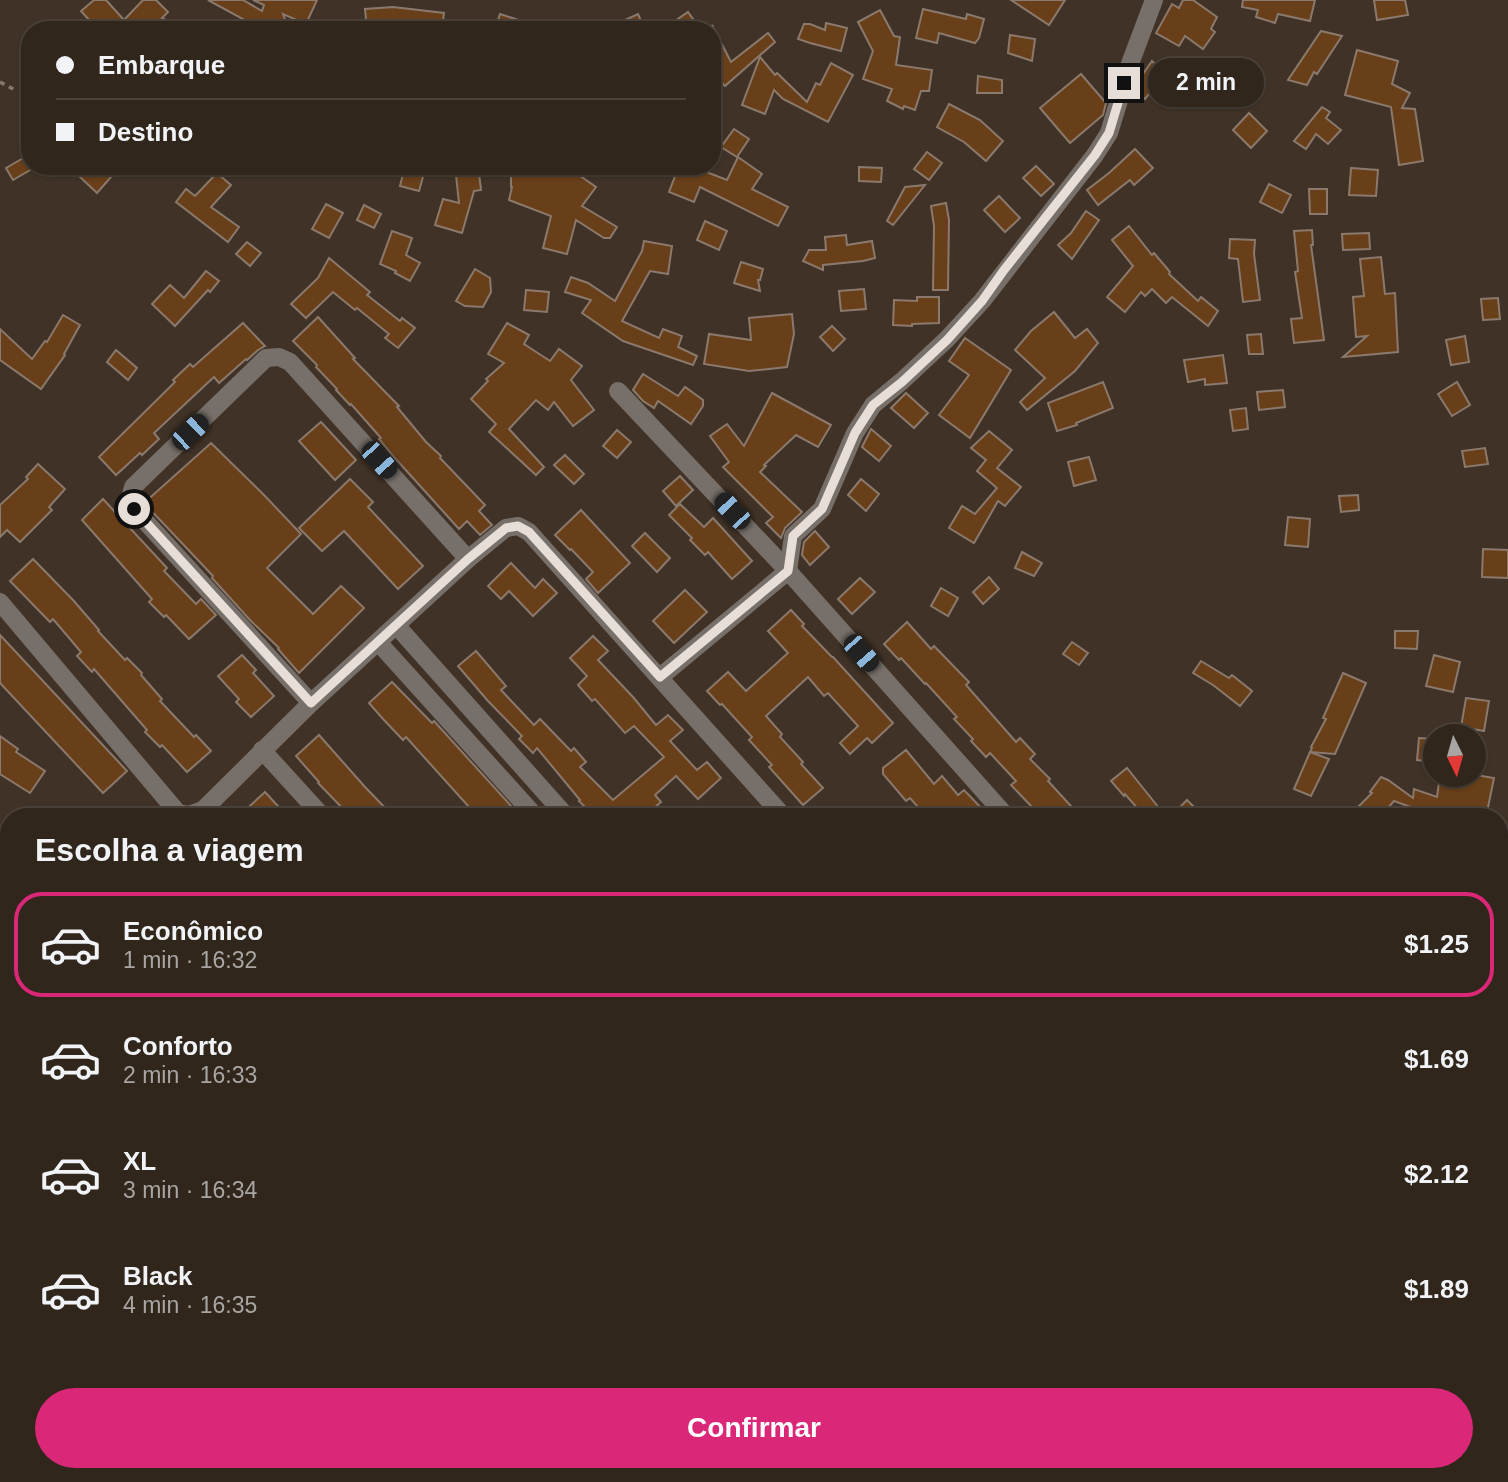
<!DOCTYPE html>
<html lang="pt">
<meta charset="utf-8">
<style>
:root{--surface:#30261c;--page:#3c3229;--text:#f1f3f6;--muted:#a8a5a3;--line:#4b433b;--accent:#db2777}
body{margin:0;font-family:Helvetica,sans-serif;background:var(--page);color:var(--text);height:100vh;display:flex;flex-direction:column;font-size:26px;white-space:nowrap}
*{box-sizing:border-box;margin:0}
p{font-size:23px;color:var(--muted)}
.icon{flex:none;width:38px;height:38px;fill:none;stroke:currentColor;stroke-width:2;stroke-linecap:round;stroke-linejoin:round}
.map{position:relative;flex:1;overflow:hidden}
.panel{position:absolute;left:0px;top:808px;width:1508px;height:674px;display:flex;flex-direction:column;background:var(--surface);border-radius:28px 28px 0 0;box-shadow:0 2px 5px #0004,0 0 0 2px var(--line)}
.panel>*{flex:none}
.top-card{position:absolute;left:21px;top:21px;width:700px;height:154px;border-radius:28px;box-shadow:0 2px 5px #0004,0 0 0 2px var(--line);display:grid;align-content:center;height:154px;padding:0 35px;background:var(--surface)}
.needle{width:46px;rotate:175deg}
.tools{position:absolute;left:1423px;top:724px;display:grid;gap:14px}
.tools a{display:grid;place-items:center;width:63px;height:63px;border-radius:50%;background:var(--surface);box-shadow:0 2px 5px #0004,0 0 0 2px var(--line);font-size:35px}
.end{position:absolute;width:32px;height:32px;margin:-16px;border:9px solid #e7ded7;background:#111;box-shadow:0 0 0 4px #111}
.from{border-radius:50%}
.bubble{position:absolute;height:49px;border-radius:24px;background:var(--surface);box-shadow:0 2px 5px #0004,0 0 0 2px var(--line);font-size:23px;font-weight:700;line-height:49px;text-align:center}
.car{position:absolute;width:21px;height:42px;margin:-21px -10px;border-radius:9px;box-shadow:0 0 5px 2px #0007;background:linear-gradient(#222 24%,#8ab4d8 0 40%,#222 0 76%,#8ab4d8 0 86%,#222 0)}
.top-card b{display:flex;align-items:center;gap:24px;height:66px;font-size:26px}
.top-card b+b{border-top:2px solid var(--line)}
.top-card i{width:18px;height:18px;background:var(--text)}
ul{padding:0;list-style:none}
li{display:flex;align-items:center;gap:21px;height:105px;margin:0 14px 10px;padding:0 21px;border:4px solid transparent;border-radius:28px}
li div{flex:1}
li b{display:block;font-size:26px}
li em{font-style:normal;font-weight:700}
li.selected{border-color:var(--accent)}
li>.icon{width:63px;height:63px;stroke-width:1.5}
h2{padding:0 35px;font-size:32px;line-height:84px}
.button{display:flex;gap:14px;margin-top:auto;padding:14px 35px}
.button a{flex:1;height:80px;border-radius:42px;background:var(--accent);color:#fff;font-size:28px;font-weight:700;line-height:80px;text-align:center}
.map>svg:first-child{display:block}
.building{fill:#683f19;stroke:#8a796c;stroke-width:2}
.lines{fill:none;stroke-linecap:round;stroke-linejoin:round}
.path{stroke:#867a70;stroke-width:3.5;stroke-dasharray:5 5;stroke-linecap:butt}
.minor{stroke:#77706a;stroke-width:18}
.route{stroke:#e7ded7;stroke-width:9}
</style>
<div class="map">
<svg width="1508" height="1482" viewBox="0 0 1508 1482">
<rect width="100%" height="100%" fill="#403226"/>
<g class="building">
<path d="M94,0h12l18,20 19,-20h13l12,12 -6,6 22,12h-86l-17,-19z"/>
<path d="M208,0h35l19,11 2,-6 -11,-5h64l-11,24 -23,-10 6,16h-26z"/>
<path d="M1011,0h54l-16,25z"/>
<path d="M1183,0h10l24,17 -6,12 4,3 -12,17 -18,-13 -6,10 -23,-13 16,-29 7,4z"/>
<path d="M1243,0h72l-5,21 -32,-7 -3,9 -19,-6 2,-7 -16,-3z"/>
<path d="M1374,0h31l3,15 -31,5z"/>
<path d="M393,7l51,6 -2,17 -53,-7v5l-22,2 -2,-21z"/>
<path d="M923,9l43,10 1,-5 17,5 -5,19 -4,5 -36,-10 -2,10 -21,-5z"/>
<path d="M880,10l14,26 6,1 -4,28 36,5 -3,21h-8l-6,19 -11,-4 -1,3 -16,-8 5,-12 -29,-10 10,-28 -15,-29z"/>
<path d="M688,12l13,18h-39z"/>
<path d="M500,14l40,13v3h-45z"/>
<path d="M638,14l7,16h-42z"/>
<path d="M826,23l21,5 -6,23 -31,-8 -12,-4 6,-15h6l15,6z"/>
<path d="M712,25l19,37 37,-29 7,9 -50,44 -13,-14z"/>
<path d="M1321,31l21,5 -25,38 -3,-2 -7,13 -19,-5z"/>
<path d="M1010,35l25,4 -3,22 -24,-8z"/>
<path d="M1357,50l41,11 -6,23 18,9 -8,15 13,1 8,52 -24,4 -8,-58 -46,-12z"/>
<path d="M760,57l15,18 2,-2 30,29 9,-19 4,2 11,-22 22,12 -25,47 -45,-23 -9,-9 -9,24 -23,-9z"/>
<path d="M1152,61l18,19 -12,12 -4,-4 -9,11 -11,-8 2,-7z"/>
<path d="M1081,74l25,29 -3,12 -33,28 -30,-35z"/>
<path d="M978,76l24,4v13h-25z"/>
<path d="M949,104l31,16 23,21 -17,20 -22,-19 -27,-15z"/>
<path d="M1322,107l8,5 -4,6 15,12 -13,14 -12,-10 -10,15 -12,-8z"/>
<path d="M1249,113l18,18 -16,17 -18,-18z"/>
<path d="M734,129l15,10 -12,18 -16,-10z"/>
<path d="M1135,149l18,19 -19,17 -4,-5 -32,25 -11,-15 22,-17z"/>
<path d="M927,152l15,11 -13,17 -15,-11z"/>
<path d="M25,157l7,12 -19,11 -7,-12z"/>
<path d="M738,157l24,17 -10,15 36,18 -10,19 -78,-39 -6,15 -25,-10 10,-26h12l36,14z"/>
<path d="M91,166h9l11,11 -14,16 -17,-16z"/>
<path d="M405,166h21l-7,25 -19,-5z"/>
<path d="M511,166h55l30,21 -14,19 35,21 -7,11h-6l-28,-18 -9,34 -24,-6 8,-32 -42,-16 3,-13h-1z"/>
<path d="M1036,166l18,18 -13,12 -18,-18z"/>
<path d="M859,167l23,1 -1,14 -22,-1z"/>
<path d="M1351,168l27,2 -2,26 -27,-1z"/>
<path d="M217,173l14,12 -20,22 28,20 -11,15 -52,-40 10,-13 9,7z"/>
<path d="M479,173l2,17 -7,1 -12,42 -27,-8 8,-26 16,4 -3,-28z"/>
<path d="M1269,184l22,11 -9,18 -22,-11z"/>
<path d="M925,185l-32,40 -6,-4 18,-34z"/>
<path d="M1309,189h18v25h-17z"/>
<path d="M999,196l21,22 -15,14 -21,-22z"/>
<path d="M946,203l3,17 -1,70h-15l1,-64 -3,-20z"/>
<path d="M326,204l17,9 -14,25 -17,-9z"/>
<path d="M364,205l17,9 -7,14 -17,-8z"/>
<path d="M1086,211l13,9 -27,39 -14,-14 13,-12z"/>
<path d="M705,221l22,10 -8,19 -22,-10z"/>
<path d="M1129,226l23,29 2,-2 16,19 -1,2 29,27 3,-4 17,14 -10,15 -36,-29 -6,6 -14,-14 -7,7 -4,-4 -16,20 -18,-15 26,-31 -21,-26z"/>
<path d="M1312,230l1,15h-2l13,95 -30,3 -3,-24 11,-1 -7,-46 3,-1 -4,-40z"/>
<path d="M392,231l20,7 -6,17 14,8 -10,18 -15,-8 1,-2 -16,-7z"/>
<path d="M1369,233l1,16 -27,1 -1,-16z"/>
<path d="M846,235l1,10 25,-4 3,17 -12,3 -40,4v5l-20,-9 6,-11h17l-1,-13z"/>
<path d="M1230,239l25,1 -1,14 6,46 -17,2 -5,-43 -9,-1z"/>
<path d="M644,241l28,5 -4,28 -18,-3 -28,50 37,17 4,-9 19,7 -4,11 19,9 -4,9 -70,-24 -41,-28 9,-13 -26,-8 6,-15 17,6 27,18 27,-50z"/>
<path d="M247,242l14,11 -11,13 -14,-12z"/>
<path d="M1381,257l4,37 10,-1 3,59 -55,5 24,-21 -11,1 -3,-40 11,-1 -4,-37z"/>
<path d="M329,258l41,34 -3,3 33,26 2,-3 13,10 -17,20 -13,-10 4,-4 -32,-26 -2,2 -22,-18 -27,26 -15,-14 27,-26z"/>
<path d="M741,262l22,7 -3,11h-2l2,11 -26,-8z"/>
<path d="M475,269l15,9 1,14 -8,15 -18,-1 -9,-5z"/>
<path d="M206,271l13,10 -9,11 -2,-2 -33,36 -23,-22 18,-19 14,13z"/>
<path d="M864,289l2,20 -25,2 -2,-20z"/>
<path d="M526,290l23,2 -2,20 -23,-2z"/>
<path d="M917,297h22v26l-27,1v2l-19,-1 1,-25 23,1z"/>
<path d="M1498,298l2,21 -17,1 -2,-21z"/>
<path d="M1054,312l21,26 12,-9 11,14 -23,28 -48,39 -7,-8 25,-24 -30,-28 16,-19z"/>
<path d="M792,314l2,20 -7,33 -38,4 -45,-7 5,-30 42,6 -2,-22z"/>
<path d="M63,315l17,10 -16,29 1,1 -24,34 -41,-29v-31l32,30 13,-18 2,1z"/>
<path d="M318,317l37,41 -2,1 46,47 -2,1 29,35 15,14 -1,2 45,47 -6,6 13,14 -12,10 -13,-14 -8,8 -65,-72 -15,-18 2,-1 -30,-34 -1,1 -14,-15 1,-1 -21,-22 1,-2 -24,-24z"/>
<path d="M243,323l22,23 -7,4 -11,10 -1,-1 -27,24 -5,-6 -60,56 5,6 -17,16 -2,-2 -24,22 -17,-18 76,-75 -2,-2 17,-16 3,3z"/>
<path d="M507,323l22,12 -5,9 26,17 9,-12 23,17 -11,14 23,30 -21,16 -19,-24 -6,8 -12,-10 -27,29 35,38 -8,8 -47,-43 7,-8 -25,-25 17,-18 -2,-2 18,-16 -16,-9z"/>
<path d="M832,326l13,13 -12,12 -13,-14z"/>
<path d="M1261,334l2,20h-14l-2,-19z"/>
<path d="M1465,336l4,26 -18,3 -5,-25z"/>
<path d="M965,338l46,32 -41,68 -31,-23 30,-40 -20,-14z"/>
<path d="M116,350l21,18 -9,12 -21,-18z"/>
<path d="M1223,355l4,28 -22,2v-6l-17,3 -4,-22z"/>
<path d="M643,374l35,22 7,-9 18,13v6l-12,18 -33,-23 -4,7 -11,-7 -10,-11z"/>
<path d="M1103,382l10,26 -37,15 1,2 -20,6 -9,-28z"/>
<path d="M1457,382l13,23 -18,11 -14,-22z"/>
<path d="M1283,390l2,17 -26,3 -2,-18z"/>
<path d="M772,393l59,32 -13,22 -22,-12 -32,30 2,1 -6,6 42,40 -17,16 -4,10 -15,-15 7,-6 -50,-50 6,-5 -19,-26 17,-12 17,22z"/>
<path d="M906,393l22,20 -14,15 -23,-20z"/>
<path d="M1246,408l2,21 -15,2 -3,-21z"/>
<path d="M321,422l35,38 -21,20 -36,-39z"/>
<path d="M871,429l20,17 -12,15 -17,-14z"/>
<path d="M617,430l14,12 -14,16 -14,-12z"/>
<path d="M989,431l23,19 -15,18 24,19 -16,19 -7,-5 -24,42 -25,-15 13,-22 13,8 22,-26 -20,-17 9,-11 -15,-12z"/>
<path d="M211,443l53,52 37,39 -34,34 46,46 28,-28 23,22 -65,65 -21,-24 1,-1 -29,-28 -38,-42 1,-2 -69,-73z"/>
<path d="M1485,448l3,16 -23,3 -3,-16z"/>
<path d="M565,455l19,19 -10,10 -20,-19z"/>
<path d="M1089,457l7,23 -22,6 -6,-24z"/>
<path d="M38,464l27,25 -16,18 3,3 -32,32 -13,-12 -7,7v-32l28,-26 -2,-2z"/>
<path d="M680,476l13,14 -17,16 -13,-15z"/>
<path d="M350,479l23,23 -5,5 55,59 -25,23 -54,-58 -22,20 -23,-23z"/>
<path d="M861,479l18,15 -13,17 -18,-16z"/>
<path d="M1358,495l1,15 -18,2 -2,-16z"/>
<path d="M103,499l64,69 -3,3 32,33 5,-5 15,16 -27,24 -23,-24 -2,2 -15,-15 3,-3 -70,-79z"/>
<path d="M680,504l24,23 9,-9 39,43 -20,18 -24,-27 -3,3 -15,-15 2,-2 -23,-23z"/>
<path d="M581,510l49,53 -32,30 -12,-14 7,-7 -22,-23 -1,1 -15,-15z"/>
<path d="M1288,517l22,2 -2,28 -23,-2z"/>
<path d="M815,531l14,16 -19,18 -8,-10 2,-13z"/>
<path d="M645,533l25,25 -13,14 -25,-26z"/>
<path d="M1483,549l25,1v28l-26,-1z"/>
<path d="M1022,552l20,11 -8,13 -19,-8z"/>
<path d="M33,559l40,41 26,30 -1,1 27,29 2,-2 15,15 -1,2 21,24 -2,2 34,36 2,-2 15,16 -24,21 -25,-27 -2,2 -15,-15 2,-2 -53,-61 -2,3 -15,-16 4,-4 -28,-33 -3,3 -40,-41z"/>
<path d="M511,563l24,25 8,-9 14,14 -24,23 -24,-25 -8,8 -13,-13z"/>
<path d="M989,577l10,12 -16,15 -10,-12z"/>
<path d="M860,578l15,14 -23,22 -14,-15z"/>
<path d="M941,588l17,10 -10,18 -17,-10z"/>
<path d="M685,590l22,22 -33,31 -21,-22z"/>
<path d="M791,610l13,14 -2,2 30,31h1l60,66 -21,20 -5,-5 -17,16 -10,-11 18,-17 -30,-33 -4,3 -16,-19 -42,39 16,18 -2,3 23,25 -2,2 22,24 -20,17 -34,-38 3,-2 -23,-25 3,-3 -30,-33 -2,1 -13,-14 21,-19 18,19 42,-38 -20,-22z"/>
<path d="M907,622l24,27 3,-3 35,36 -3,3 50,57 4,-4 15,16 -5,5 20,20 -2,2 33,36h-43l-8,-8 2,-2 -21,-22 5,-4 -26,-28 -4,4 -15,-16 2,-2 -19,-20 3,-2 -31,-34 -1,1 -24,-26 -2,2 -15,-16z"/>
<path d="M1395,631h23l-1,18 -22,-1z"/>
<path d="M0,635l127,136 -24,22 -103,-110z"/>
<path d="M593,636l15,15 -10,9 35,37 23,28 12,-10 15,15 -13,11 27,29 10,-8 14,16 -23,21 -22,-23 -21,19 6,7 -17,15h-49l-16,-16 1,-1 -43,-52 -4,5 -14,-14 3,-3 -34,-35 -30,-35 18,-15 30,35 -5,4 33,35 6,-6 31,32 3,-3 12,14 -6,5 33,33 51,-43 -30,-31 -9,7 -30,-34 -3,2 -14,-16 9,-9 -17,-18z"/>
<path d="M1072,642l16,11 -9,12 -16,-11z"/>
<path d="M242,655l14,15 -3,3 21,23 -23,21 -15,-15 3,-3 -21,-23z"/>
<path d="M1434,655l26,7 -7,30 -27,-6z"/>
<path d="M1201,661l28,17 3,-3 20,16 -12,15 -27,-21 -20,-12z"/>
<path d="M1343,673l23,10 -31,71 -25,-2 2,-4 -1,-1 15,-28 -3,-1z"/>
<path d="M392,682l40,41 2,-2 87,96h-43l-72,-80 -3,3 -20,-21 -14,-16z"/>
<path d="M1466,698l23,3 -5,30 -23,-4z"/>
<path d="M319,735l46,52 29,30h-43l-33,-34 1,-1 -23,-26z"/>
<path d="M0,736l18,13 -2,3 29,19 -15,22 -30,-19z"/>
<path d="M1419,738l16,1v23l-18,-2z"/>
<path d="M906,750l28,34 8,-8 16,19 6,-5 26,27h-63l-17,-19 -4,3 -23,-27v-6z"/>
<path d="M1310,752l19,7 -18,37 -17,-7z"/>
<path d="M1127,768l32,40 -12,9h-2l-20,-23 -1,2 -13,-15z"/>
<path d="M1440,775h36l18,3 -8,39h-48l-44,-16 -14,16h-32l24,-24 -2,-1 11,-15 7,3 25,18 1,-9 23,8z"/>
<path d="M265,792l23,25h-50z"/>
<path d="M1187,800l17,17h-34z"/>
</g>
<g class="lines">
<path class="path" d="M0,82l15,8"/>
<g class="minor">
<path d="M618,391l170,180 219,246"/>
<path d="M0,602l178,211 11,2 14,-5 108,-107 157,-144 38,-31 12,-2 11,6 255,285"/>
<path d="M396,625l171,192"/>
<path d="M378,642l158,175"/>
<path d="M660,677l128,-106 5,-35 29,-27 33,-76 18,-28 29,-24 45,-42 35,-38 113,-146 14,-22 22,-72 23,-61"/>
<path d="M311,703l-177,-194 -4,-11 3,-11 133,-129 13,-1 11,5 178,197"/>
<path d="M262,750l61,67"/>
<path d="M1500,1372l8,9"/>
<path d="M1500,1449l8,-7"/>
<path d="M1118,1474l8,8"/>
<path d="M1151,1474l8,8"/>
<path d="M1368,1474l7,8"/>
<path d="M1461,1482l10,-8"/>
</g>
</g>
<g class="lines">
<path class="route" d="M134,509l177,194 157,-144 38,-31 12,-2 11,6 131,145 128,-106 5,-35 29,-27 33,-76 18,-28 29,-23 45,-42 35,-39 22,-31 91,-115 14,-22 15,-50"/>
</g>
</svg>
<div class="tools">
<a><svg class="needle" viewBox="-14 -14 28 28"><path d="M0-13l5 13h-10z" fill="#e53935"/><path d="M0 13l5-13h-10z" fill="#a8a5a3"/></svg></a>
</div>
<i class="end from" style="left:134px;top:509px"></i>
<i class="end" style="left:1124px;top:83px"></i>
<div class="bubble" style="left:1148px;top:58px;width:116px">2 min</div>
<i class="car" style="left:190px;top:432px;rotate:46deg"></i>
<i class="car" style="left:379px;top:460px;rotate:138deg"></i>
<i class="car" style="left:732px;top:511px;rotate:317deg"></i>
<i class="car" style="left:861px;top:653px;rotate:139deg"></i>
<div class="top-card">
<b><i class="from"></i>Embarque</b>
<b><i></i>Destino</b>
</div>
<section class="panel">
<h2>Escolha a viagem</h2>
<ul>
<li class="selected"><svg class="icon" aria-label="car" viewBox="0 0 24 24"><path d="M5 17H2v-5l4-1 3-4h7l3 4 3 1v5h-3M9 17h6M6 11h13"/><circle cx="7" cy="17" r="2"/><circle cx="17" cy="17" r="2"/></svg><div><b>Econômico</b><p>1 min · 16:32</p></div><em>$1.25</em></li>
<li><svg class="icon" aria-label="car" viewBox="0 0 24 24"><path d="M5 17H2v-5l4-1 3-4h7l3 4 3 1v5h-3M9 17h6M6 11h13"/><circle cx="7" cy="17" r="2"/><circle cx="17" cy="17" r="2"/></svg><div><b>Conforto</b><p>2 min · 16:33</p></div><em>$1.69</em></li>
<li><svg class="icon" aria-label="car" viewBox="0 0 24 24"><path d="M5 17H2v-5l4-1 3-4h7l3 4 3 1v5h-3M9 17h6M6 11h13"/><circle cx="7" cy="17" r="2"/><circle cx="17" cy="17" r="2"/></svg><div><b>XL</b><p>3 min · 16:34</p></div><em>$2.12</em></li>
<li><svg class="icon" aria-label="car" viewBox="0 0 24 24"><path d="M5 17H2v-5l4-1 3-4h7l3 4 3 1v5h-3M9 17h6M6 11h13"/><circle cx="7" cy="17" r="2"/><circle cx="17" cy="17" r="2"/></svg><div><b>Black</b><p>4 min · 16:35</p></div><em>$1.89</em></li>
</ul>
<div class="button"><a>Confirmar</a></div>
</section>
</div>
